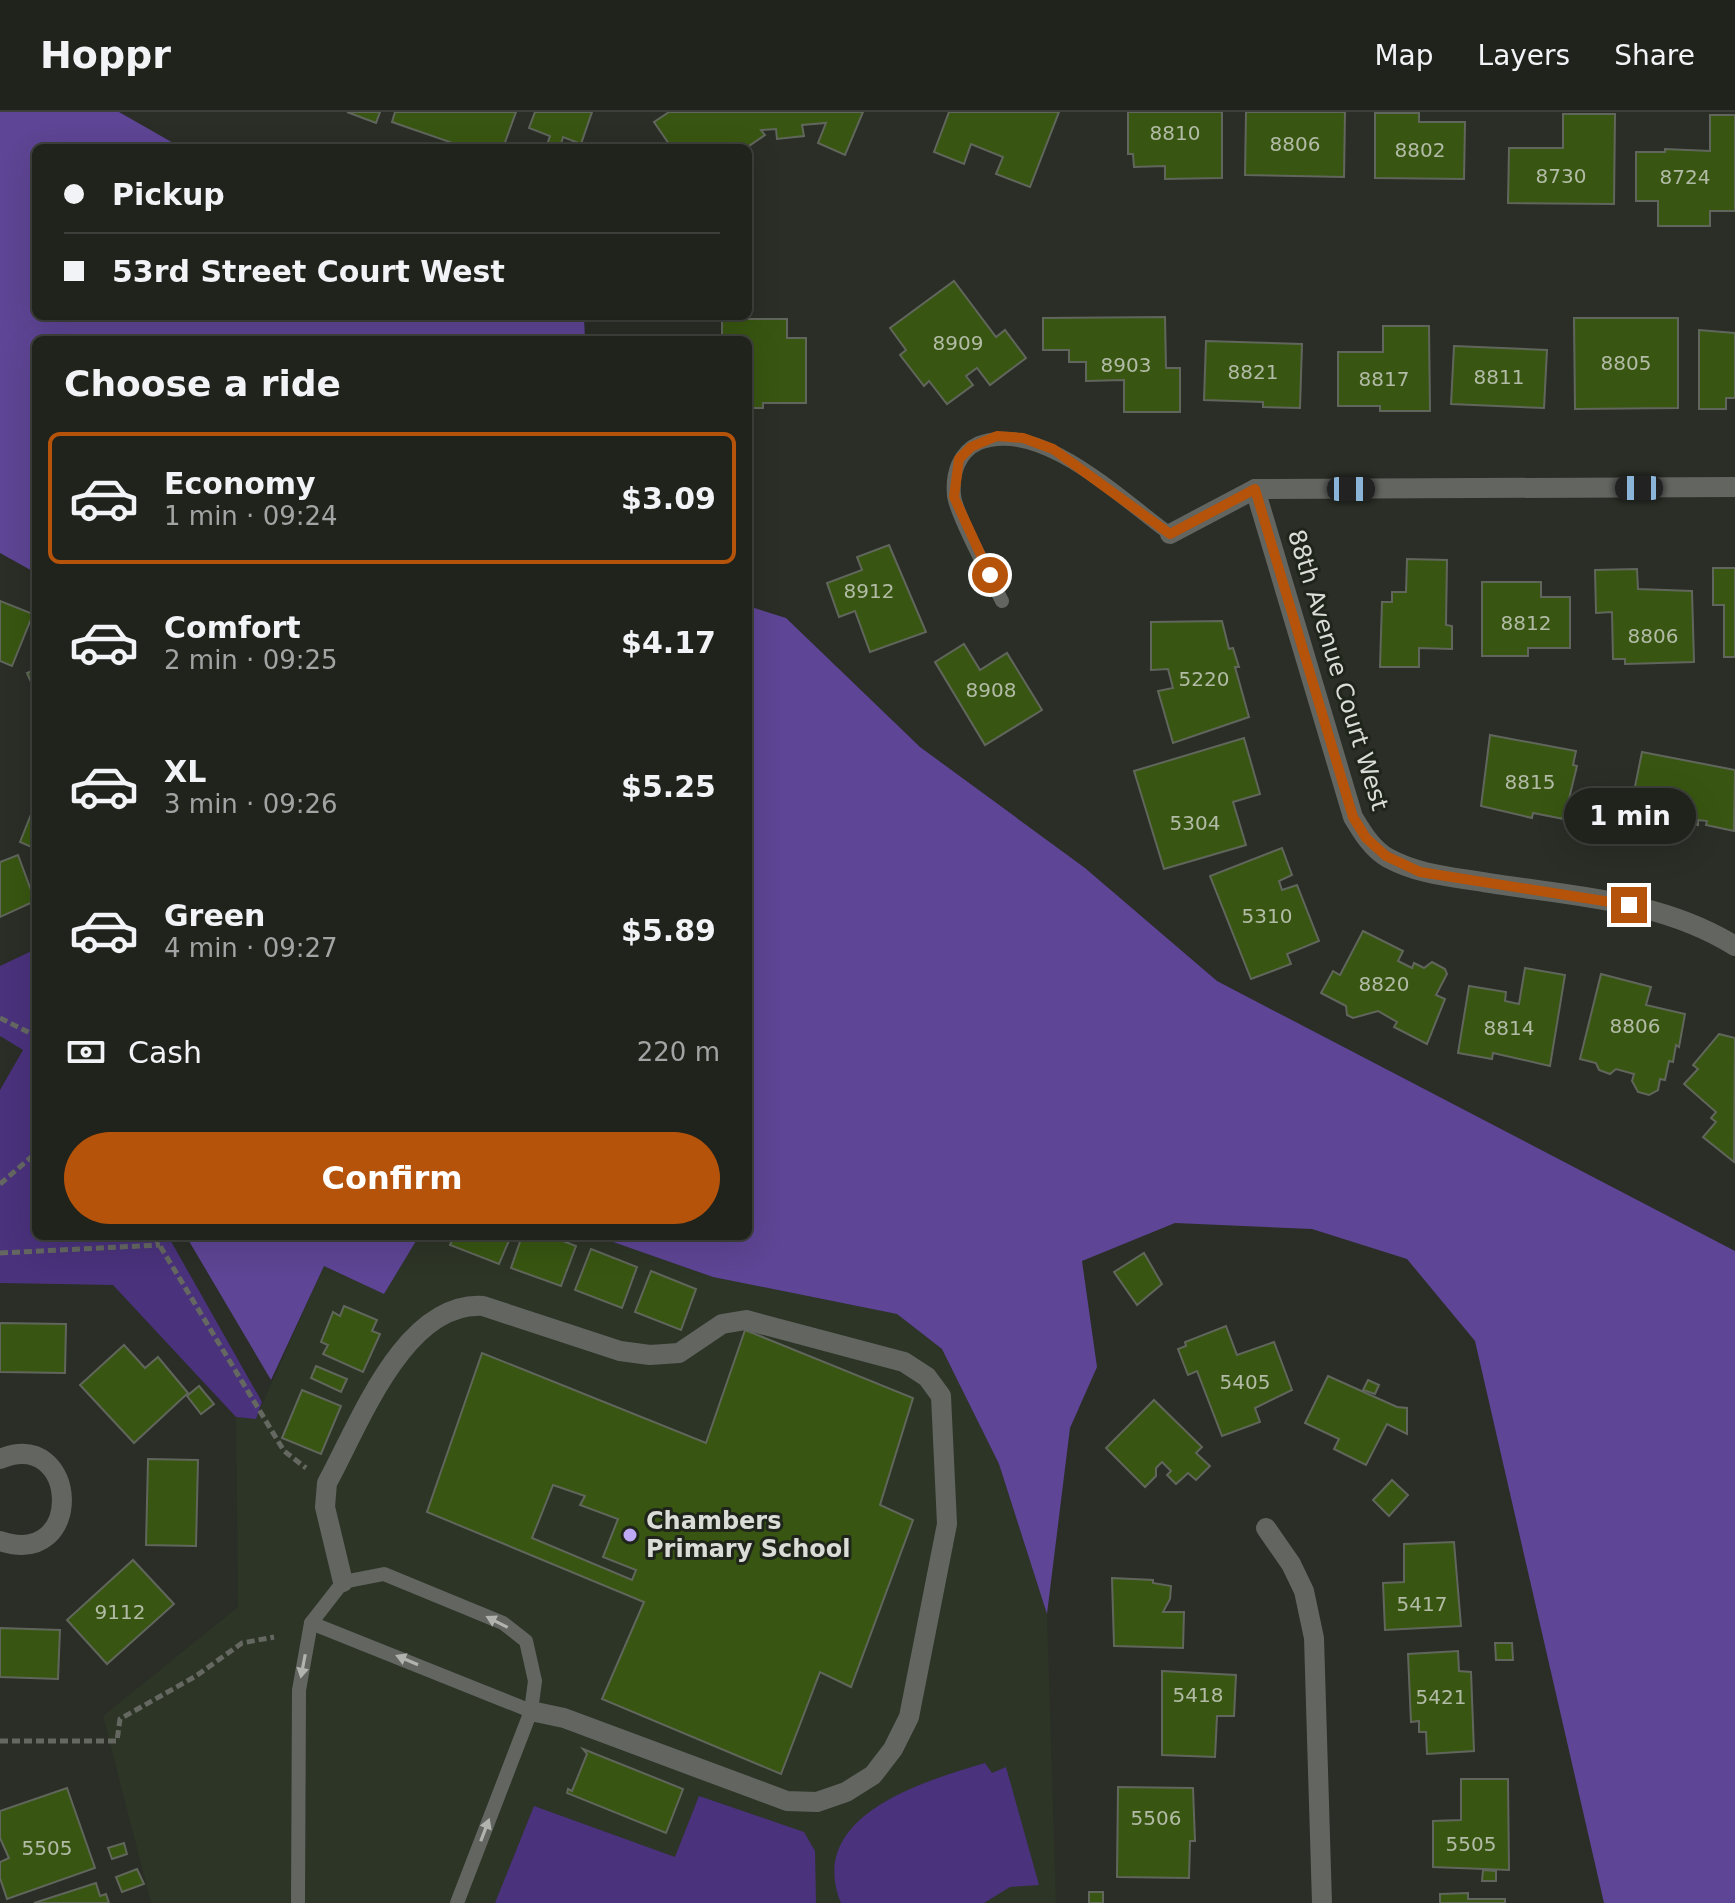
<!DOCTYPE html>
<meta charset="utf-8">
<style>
:root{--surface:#20221c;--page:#282a25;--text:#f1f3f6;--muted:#a2a4a3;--line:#3d3f3b;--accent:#b45309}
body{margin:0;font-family:"DejaVu Sans",sans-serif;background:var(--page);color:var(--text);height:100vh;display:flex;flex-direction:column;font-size:30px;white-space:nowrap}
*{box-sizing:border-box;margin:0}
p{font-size:26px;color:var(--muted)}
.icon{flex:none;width:44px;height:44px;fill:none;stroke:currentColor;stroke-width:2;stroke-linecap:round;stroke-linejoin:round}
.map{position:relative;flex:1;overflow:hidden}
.side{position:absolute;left:32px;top:224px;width:720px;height:904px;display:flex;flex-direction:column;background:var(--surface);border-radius:12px;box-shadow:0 8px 32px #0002,0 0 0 2px var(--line)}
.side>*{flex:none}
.hud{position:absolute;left:32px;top:32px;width:720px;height:176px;border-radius:12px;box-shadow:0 8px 32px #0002,0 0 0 2px var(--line);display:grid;align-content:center;height:176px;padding:0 32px;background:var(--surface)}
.end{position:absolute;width:36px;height:36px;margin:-18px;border:10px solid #b45309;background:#fff;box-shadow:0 0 0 4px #fff}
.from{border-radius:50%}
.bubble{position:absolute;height:56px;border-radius:28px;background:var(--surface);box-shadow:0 8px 32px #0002,0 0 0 2px var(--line);font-size:26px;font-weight:700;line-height:56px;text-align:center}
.car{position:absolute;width:24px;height:48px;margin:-24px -12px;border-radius:10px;box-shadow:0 0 6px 2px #0007;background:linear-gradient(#222 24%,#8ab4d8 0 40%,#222 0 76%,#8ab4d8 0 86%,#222 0)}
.hud b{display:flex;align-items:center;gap:28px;height:76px;font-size:30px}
.hud b+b{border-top:2px solid var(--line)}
.hud i{width:20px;height:20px;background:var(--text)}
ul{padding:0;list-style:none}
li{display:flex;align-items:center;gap:24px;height:132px;margin:0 16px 12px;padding:0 16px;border:4px solid transparent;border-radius:12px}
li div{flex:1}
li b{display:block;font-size:30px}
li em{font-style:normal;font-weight:700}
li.on{border-color:var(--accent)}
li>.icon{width:72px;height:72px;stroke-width:1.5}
h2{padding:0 32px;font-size:36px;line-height:96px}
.pay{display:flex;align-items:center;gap:20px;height:88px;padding:0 32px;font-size:30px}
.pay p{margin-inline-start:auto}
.primary-button{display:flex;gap:16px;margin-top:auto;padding:16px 32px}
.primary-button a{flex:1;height:92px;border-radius:48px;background:var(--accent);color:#fff;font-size:32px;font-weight:700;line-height:92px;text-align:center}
header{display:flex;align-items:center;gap:48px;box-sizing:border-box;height:112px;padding:0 40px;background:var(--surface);border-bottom:2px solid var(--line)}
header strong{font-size:38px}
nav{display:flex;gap:44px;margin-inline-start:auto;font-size:28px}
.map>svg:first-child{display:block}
.built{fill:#2d3527}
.green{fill:#4a327c}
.forest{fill:#5e4595}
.building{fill:#385611;stroke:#61665c;stroke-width:2;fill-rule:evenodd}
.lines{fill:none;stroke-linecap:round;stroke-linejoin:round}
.path{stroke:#656861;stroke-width:5;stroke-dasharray:8 4;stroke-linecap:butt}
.lane{stroke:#636561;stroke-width:14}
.street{stroke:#636561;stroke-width:20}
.oneway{fill:#b0b3ae}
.route{stroke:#b45309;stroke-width:10}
.poi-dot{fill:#bda9f5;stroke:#20251c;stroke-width:3}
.labels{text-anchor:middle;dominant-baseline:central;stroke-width:6;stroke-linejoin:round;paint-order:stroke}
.number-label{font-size:20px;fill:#b2bba6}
.street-label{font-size:24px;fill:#daddd7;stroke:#20251c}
.poi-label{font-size:24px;font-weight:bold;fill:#daddd7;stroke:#20251c;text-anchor:start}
</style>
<header>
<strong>Hoppr</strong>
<nav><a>Map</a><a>Layers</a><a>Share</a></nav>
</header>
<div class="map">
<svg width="1735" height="1791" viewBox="0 0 1735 1791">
<rect width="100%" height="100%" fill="#2a2e26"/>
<path class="built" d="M419,1124h177l117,41 184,37 45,35 57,115 48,150 9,289h-905l-48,-187 135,-109 -2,-190 20,1 68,-152 60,28z"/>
<g class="green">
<path d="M36,837v287h132l94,166 -6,17 -20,-2 -123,-132 -113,-2v-193l23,-40 -23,-14v-70z"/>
<path d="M985,1651l7,10 14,-6 33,118 -29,2 -26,16h-143c-36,-88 84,-122 144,-140z"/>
<path d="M699,1684l105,36 11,19 1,52h-321l39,-97 141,51z"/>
</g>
<g class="forest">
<path d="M0,0h119l63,36h-146v168h548l1,24h-549v233l-36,-20z"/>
<path d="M748,494l38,12 134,129 165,121 132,113 518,270v652h-131l-129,-562 -68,-82 -95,-30 -137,-6 -93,38 15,106 -27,61 -23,186 -48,-150 -57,-115 -45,-35 -184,-37 -117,-41h152z"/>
<path d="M186,1124h233l-35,58 -60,-28 -53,114z"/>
</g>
<g class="building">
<path d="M347,0h33l-4,11z"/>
<path d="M395,0h121l-13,36h-55l2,-6 -58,-20z"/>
<path d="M535,0h57l-11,32 -18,-7 -3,11h-14l4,-12 -21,-8z"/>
<path d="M669,0h194l-18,43 -27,-12 8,-20 -24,2 2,11 -27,3 -1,-10 -15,1 4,5 -19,13h-84l7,-4 -15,-22z"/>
<path d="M949,0h110l-29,75 -34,-13 7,-17 -32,-13 -7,20 -30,-12z"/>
<path d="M1128,0h94v66l-57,1v-13l-31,1 -1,-13h-5z"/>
<path d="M1246,0h99l-1,65 -99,-2z"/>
<path d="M1375,1h44v9h46l-1,57 -89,-1z"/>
<path d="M1563,2h52l-1,90 -106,-1 1,-55h54z"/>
<path d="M1710,3h25v96h-25v15h-52v-25h-22v-49h29v-3l45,2z"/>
<path d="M954,169l42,56 9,-7 21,28 -36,27 -13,-17 -11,8 7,9 -26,19 -18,-23 -5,5 -24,-31 6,-5 -16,-22z"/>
<path d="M1165,205l1,51h14v44h-56v-32l-38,1v-19h-17v-12h-26v-32z"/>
<path d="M1574,206h104v90l-103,1z"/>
<path d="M722,207h65v19h19v65h-43v5h-15v-68h-26z"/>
<path d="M1383,214h46l1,85h-50v-5h-42v-54h45z"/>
<path d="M1699,218l36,3v65h-9v11h-27z"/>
<path d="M1206,229l96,3 -2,64 -37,-1v-5l-59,-2z"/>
<path d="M1454,234l93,4 -3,58 -93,-4z"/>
<path d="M889,433l37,87 -56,20 -15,-41 -16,6 -12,-34 35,-13 -5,-13z"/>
<path d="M1407,447l40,1 -1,65 6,1v23l-33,-1v19h-39l2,-65h10v-10h14z"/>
<path d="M1713,456h22v89h-11v-52h-11z"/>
<path d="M1637,457l1,20 54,2 2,71 -69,2v-5h-12l-1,-47 -16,1 -1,-43z"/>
<path d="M1482,470h59v15h29v51h-42v8h-46z"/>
<path d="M0,489l33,13 -21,52 -12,-5z"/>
<path d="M1222,509l7,28 4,-1 6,19h-4l14,50 -76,26 -15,-52 15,-3 -5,-19 -17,1v-48z"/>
<path d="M964,532l16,26 27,-17 35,57 -57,35 -50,-83z"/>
<path d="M36,557v24l-9,-20z"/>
<path d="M1490,623l86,16 -3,14 4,1 -13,53 -31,-6 -1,5 -51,-12z"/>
<path d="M1244,626l16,56 -27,8 13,43 -82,24 -30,-98z"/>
<path d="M1642,640l93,18 -1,61 -28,-6 1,-4 -9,-1v5l-68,-14z"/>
<path d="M36,690v47l-16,-7z"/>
<path d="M1282,736l10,27 -13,6 3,9 15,-5 22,56 -32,13 4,10 -40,15 -41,-103z"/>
<path d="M18,743l17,46 -35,16v-55z"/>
<path d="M1363,819l40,20 -5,10 14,7 2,-5 10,5 8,-6 13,7 2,5 -11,21 9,4 -18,45 -33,-17 3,-5 -19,-11 -25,7 -6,-3 -1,-9 -25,-13 12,-22 7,4z"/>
<path d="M1525,856l40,7 -15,91 -57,-13 -1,6 -34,-6 11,-67 37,6 -1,9 14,3z"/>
<path d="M1601,862l50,13 -5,18 39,9 -6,33 -3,-2 -3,17 -4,-1 -4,19 -5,-1 -2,11 -9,5 -11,-3 -6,-11 2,-7 -18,-5 -6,5 -11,-4 -3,-7 -16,-4z"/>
<path d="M1719,922l16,4 -1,124 -31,-25 13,-15 -5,-4 5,-6 -32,-28 14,-15 -5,-4z"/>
<path d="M454,1124h57l-12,28 -49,-19z"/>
<path d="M522,1124h28l26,10 -15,40 -50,-18z"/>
<path d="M591,1137l46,18 -15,41 -47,-18z"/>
<path d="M1144,1141l18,31 -25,21 -23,-33z"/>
<path d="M651,1159l45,18 -15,41 -46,-18z"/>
<path d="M344,1194l33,14 -5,11 8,3 -17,38 -40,-18 5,-9 -7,-3 12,-30 7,4z"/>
<path d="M0,1211l66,1 -1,49 -65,-1z"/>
<path d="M1226,1214l11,29 37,-13 18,48 -37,18 5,14 -38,14 -25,-65 -9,4 -10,-26 8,-3 -1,-4z"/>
<path d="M745,1218l168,68 -33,107 33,15 -62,167 -31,-15 -39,102 -179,-75 42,-97 -217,-90 55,-159 224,90zM553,1373l32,11 -5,9 38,14 -15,38 33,13 -4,10 -100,-42z"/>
<path d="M124,1233l21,23 13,-11 30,36 -54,50 -54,-58z"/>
<path d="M316,1254l31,13 -6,13 -30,-14z"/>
<path d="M1328,1264l69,31 10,1v26l-20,-10 -21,41 -32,-16 5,-10 -34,-16z"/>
<path d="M1368,1268l11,5 -4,9 -12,-4z"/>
<path d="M199,1274l15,18 -13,10 -14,-18z"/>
<path d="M302,1278l39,16 -20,48 -39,-16z"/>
<path d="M1154,1288l48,47 -6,6 14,13 -14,14 -8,-7 -12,11 -9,-9 4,-4 -9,-9 -6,6v8l-11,11 -39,-39z"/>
<path d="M148,1347l50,1 -2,86 -50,-1z"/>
<path d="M1392,1368l16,15 -19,21 -16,-16z"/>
<path d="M1454,1430l7,84 -76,4 -2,-47 21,-1v-38z"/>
<path d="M133,1448l41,44 -67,60 -40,-44z"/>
<path d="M1112,1466l41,2v3l18,3 -1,13 -7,13h21l-1,36 -69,-2z"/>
<path d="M0,1516l60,2 -2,49 -58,-2z"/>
<path d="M1495,1531h17l1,17h-17z"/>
<path d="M1458,1539l1,20 12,1 3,79 -47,3 -1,-22h-7v-11l-8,1 -3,-68z"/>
<path d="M1162,1559l74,4 -2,41h-17l-2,41 -53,-2z"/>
<path d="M583,1637l100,40 -17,44 -99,-40 1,-4 4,2 15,-37z"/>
<path d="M1461,1667h47l1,91 -76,-3v-46l28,-1z"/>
<path d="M1118,1675l75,1 2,53h-5l-1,37 -72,-1z"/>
<path d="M67,1676l28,80 -88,31 -7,-21v-16l9,-4 -9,-20v-27z"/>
<path d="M124,1731l3,11 -15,5 -4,-11z"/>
<path d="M137,1757l7,15 -22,8 -6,-15z"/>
<path d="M1483,1758l13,1v10h-14z"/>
<path d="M96,1771l4,13 6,-2 3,9h-75z"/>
<rect x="1089" y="1780" width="14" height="11"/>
<path d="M1468,1781v6h37v4h-65v-9z"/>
</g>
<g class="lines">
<g class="path">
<path d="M0,906l36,18"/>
<path d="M0,1072l36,-31"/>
<path d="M154,1124l130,215 22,17"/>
<path d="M0,1141l160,-8"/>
<path d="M0,1629h117l3,-22 76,-43 46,-33 32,-6"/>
</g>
<g class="lane">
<path d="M1002,489c-10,-20 -47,-89 -48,-106 -2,-22 5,-43 25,-52 62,-24 142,56 191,91"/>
<path d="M311,1511l220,88"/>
<path d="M298,1791l1,-213 12,-67 32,-41 41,-8 119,49 23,18 9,40 -4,30 -74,192"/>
</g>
<g class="street">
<path d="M1255,377l98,328c9,15 19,32 35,41 31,17 66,19 101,25 83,13 173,17 246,63"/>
<path d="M1170,422l85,-45 480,-2"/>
<path d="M0,1347c79,-33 86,111 0,82"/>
<path d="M1266,1416l25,36 13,27 10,47 8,265"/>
<path d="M343,1470l-18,-75 2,-24c32,-58 77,-182 156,-177l137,45 30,4 29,-2 43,-29 24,-4 158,42 23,15 14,19 6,128 -38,193 -16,32 -20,26 -27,17 -29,10 -30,-1 -223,-83 -33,-7"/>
</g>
</g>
<defs><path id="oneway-solid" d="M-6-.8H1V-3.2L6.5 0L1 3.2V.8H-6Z" transform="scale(2)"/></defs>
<g class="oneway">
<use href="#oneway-solid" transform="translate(497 1510) rotate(-153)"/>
<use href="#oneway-solid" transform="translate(407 1548) rotate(-157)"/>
<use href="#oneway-solid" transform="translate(303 1554) rotate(101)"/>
<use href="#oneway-solid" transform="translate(485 1718) rotate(-69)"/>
</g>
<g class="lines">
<path class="route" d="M990,463l-36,-78 5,-38 12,-12 26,-11 26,2 30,11 117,85 85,-45 98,328 13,21 20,18 34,16 209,33"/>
</g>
<circle class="poi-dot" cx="630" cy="1423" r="8"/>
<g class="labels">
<g class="number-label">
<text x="1175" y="21">8810</text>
<text x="1295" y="32">8806</text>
<text x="1420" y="38">8802</text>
<text x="1561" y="64">8730</text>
<text x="1685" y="65">8724</text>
<text x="958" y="231">8909</text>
<text x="1626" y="251">8805</text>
<text x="1126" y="253">8903</text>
<text x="1253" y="260">8821</text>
<text x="1499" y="265">8811</text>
<text x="1384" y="267">8817</text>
<text x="869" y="479">8912</text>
<text x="1526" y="511">8812</text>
<text x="1653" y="524">8806</text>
<text x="1204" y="567">5220</text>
<text x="991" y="578">8908</text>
<text x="1530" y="670">8815</text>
<text x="1195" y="711">5304</text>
<text x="1267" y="804">5310</text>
<text x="1384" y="872">8820</text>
<text x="1635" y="914">8806</text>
<text x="1509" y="916">8814</text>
<text x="1245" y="1270">5405</text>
<text x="1422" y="1492">5417</text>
<text x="120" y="1500">9112</text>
<text x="1198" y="1583">5418</text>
<text x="1441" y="1585">5421</text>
<text x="1156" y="1706">5506</text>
<text x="1471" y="1732">5505</text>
<text x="47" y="1736">5505</text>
</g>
<g class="street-label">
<text transform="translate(1338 558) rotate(73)">88th Avenue Court West</text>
</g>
<g class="poi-label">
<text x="646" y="1409">Chambers<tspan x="646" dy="28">Primary School</tspan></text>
</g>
</g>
</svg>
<i class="end from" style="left:990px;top:463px"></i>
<i class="end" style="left:1629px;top:793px"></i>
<div class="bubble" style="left:1564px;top:676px;width:132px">1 min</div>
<i class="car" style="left:1639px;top:376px;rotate:270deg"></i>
<i class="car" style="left:1351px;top:377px;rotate:90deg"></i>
<div class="hud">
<b><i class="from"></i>Pickup</b>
<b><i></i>53rd Street Court West</b>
</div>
<section class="side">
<h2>Choose a ride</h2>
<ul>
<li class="on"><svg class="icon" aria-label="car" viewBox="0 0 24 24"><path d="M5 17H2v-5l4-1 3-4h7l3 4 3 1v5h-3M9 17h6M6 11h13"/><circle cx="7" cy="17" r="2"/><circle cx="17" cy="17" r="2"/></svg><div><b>Economy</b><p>1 min · 09:24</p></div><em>$3.09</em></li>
<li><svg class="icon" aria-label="car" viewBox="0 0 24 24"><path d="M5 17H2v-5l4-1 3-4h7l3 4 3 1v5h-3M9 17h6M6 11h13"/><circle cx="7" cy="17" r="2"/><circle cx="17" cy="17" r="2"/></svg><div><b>Comfort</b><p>2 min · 09:25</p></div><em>$4.17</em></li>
<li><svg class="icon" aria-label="car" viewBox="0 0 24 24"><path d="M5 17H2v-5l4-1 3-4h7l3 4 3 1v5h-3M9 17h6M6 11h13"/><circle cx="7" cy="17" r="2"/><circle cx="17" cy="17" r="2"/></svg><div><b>XL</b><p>3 min · 09:26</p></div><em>$5.25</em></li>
<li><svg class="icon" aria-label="car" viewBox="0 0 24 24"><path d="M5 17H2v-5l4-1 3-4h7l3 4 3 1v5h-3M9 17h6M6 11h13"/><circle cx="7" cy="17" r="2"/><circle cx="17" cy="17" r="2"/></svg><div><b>Green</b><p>4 min · 09:27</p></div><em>$5.89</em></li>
</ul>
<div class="pay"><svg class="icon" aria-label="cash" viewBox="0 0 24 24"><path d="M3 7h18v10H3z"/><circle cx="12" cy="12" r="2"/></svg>Cash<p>220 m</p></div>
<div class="primary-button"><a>Confirm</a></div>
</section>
</div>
